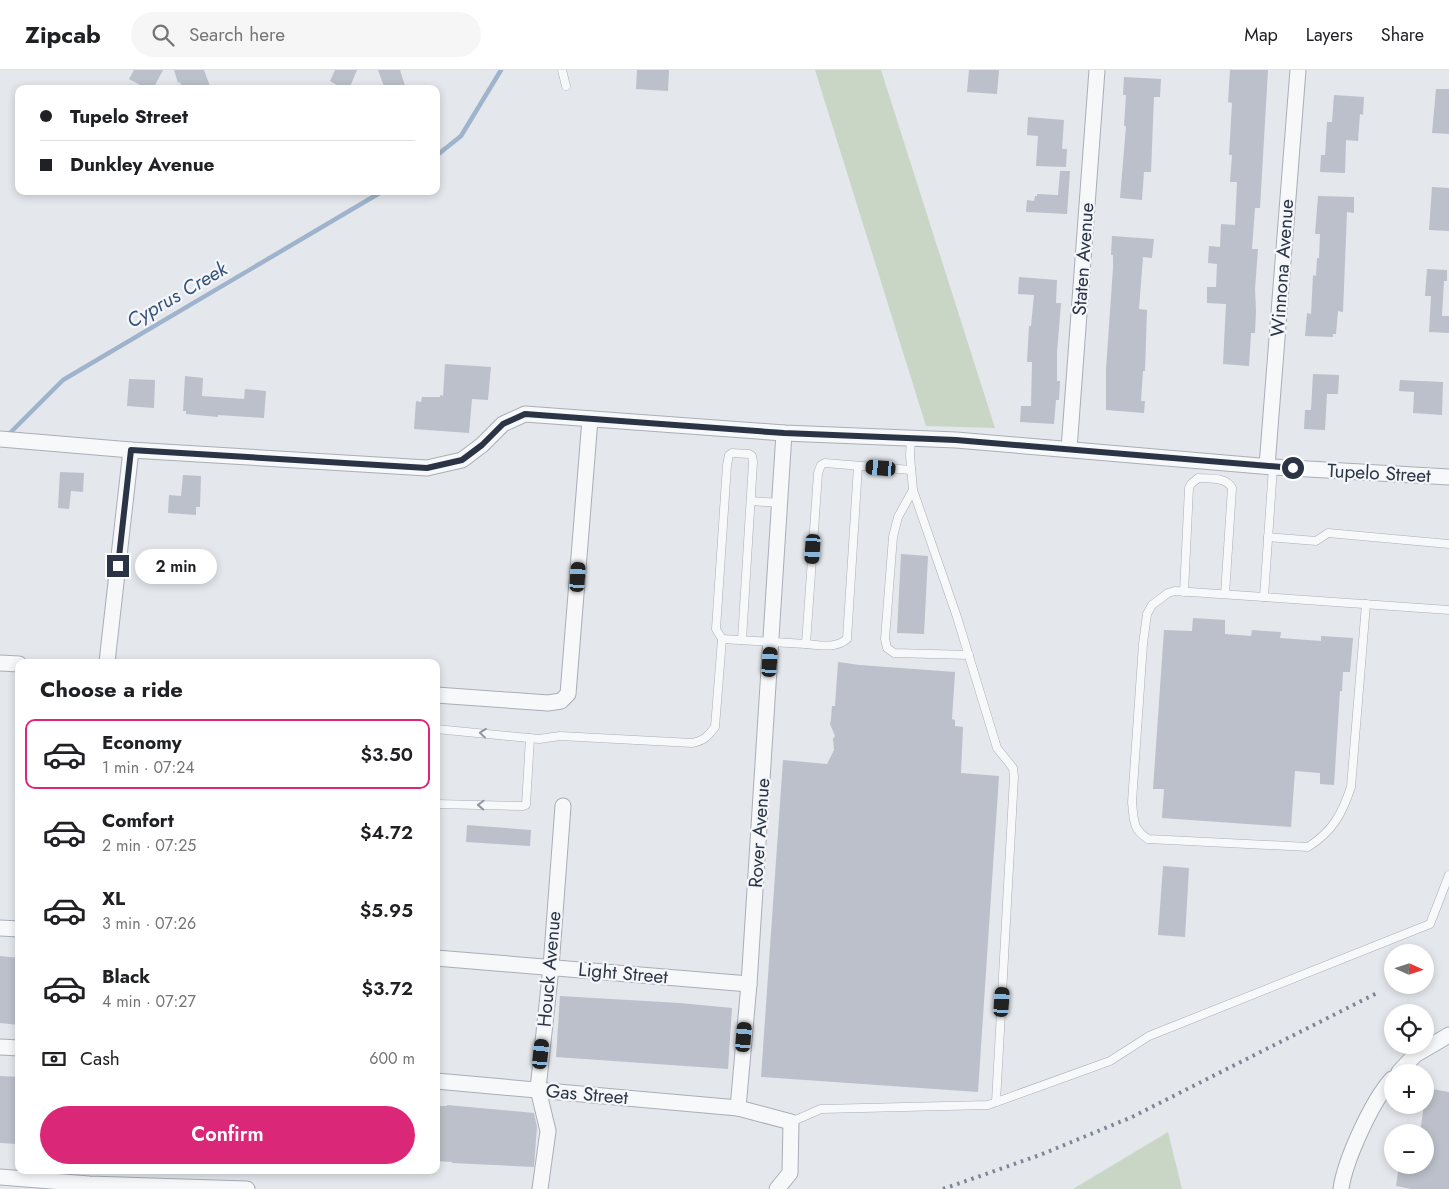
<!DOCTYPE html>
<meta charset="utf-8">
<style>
:root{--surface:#fff;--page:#f6f6f6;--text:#202124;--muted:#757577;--line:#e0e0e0;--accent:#db2777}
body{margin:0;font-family:Jost,sans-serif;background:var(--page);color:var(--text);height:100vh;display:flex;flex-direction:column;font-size:19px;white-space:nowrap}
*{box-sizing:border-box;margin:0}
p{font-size:16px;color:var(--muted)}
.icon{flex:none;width:28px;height:28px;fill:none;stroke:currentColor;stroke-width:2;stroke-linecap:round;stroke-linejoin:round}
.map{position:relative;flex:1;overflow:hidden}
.details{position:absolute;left:15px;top:589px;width:425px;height:515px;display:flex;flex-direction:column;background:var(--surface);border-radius:10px;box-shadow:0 2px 8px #0003}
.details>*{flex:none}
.top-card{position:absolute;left:15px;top:15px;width:425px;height:110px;border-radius:10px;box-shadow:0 2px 8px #0003;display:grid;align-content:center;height:110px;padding:0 25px;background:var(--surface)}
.needle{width:32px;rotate:93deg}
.controls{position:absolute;left:1384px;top:874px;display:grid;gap:10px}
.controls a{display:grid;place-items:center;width:50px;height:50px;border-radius:50%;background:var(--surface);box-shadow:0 2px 8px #0003;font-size:25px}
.end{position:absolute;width:22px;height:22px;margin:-11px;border:6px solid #2b3445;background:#fff;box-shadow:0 0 0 2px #fff}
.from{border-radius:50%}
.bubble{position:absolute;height:35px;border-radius:18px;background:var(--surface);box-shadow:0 2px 8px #0003;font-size:16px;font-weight:600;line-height:35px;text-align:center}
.car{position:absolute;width:15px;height:30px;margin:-15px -8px;border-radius:6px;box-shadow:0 0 4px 1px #0007;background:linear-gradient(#222 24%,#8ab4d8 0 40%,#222 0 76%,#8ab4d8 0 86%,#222 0)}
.top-card b{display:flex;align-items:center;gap:18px;height:48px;font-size:19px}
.top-card b+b{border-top:1px solid var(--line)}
.top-card i{width:12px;height:12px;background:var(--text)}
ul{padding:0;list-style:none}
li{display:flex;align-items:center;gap:15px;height:70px;margin:0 10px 8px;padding:0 15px;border:2px solid transparent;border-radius:10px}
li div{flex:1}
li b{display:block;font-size:19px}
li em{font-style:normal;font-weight:600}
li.on{border-color:var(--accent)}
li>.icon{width:45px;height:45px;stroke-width:1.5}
h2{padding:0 25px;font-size:22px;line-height:60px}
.pay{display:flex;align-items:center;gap:12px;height:55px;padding:0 25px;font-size:19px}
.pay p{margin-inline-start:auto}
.button{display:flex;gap:10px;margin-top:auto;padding:10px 25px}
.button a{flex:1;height:58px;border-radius:30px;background:var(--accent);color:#fff;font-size:20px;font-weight:600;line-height:58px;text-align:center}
header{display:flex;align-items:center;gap:30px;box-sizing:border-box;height:70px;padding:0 25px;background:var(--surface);border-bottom:1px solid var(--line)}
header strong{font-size:24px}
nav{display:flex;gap:28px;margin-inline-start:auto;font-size:18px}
.search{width:350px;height:45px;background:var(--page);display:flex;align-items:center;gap:12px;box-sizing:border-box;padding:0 18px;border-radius:28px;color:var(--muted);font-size:19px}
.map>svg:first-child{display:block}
.green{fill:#c9d6c5}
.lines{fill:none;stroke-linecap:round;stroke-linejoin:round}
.stream{stroke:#9fb4cc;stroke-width:4.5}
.building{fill:#bbc0ca}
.service-casing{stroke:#a9aeb7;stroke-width:9}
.minor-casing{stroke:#a9aeb7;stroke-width:17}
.service{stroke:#f7f8fa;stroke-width:8}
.minor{stroke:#f7f8fa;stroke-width:15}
.rail{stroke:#7d8696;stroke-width:4;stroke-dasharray:2.5 5;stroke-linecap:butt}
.oneway{stroke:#9196a0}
.route{stroke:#2b3445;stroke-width:6}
.labels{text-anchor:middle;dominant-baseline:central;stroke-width:4.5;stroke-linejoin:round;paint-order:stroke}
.street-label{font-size:19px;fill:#2b3445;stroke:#f4f6f9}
.water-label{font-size:20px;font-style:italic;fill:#34527a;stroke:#f4f6f9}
</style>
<header>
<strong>Zipcab</strong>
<div class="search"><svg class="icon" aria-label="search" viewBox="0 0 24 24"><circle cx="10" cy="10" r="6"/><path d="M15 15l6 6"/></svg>Search here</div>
<nav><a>Map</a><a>Layers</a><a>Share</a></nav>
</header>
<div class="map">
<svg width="1449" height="1119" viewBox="0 0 1449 1119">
<rect width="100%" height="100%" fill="#e4e7ec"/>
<g class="green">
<path d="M815,0h66l114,358 -69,-2z"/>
<path d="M1168,1062l14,57h-109z"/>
</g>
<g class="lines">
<g class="stream">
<path d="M436,86l25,-20 40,-66"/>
<path d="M7,366l56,-56 320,-189"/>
</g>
</g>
<g class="building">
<path d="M134,0h29l-10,19h-5l-19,-10z"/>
<path d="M174,0h30l7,19h-29l-2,-7 -2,1z"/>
<path d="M335,0h22l-8,19h-6l-13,-8z"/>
<path d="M378,0h22l6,19h-21z"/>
<path d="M637,0h32l-1,21 -32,-2z"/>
<path d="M969,0h30l-2,24 -30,-2z"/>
<path d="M1230,0h38l-8,138h-5l-3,41h6l-3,40 1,21 -1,23h-4v1l-2,32 -26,-2 3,-60 -19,-1v-16h9l1,-23 -9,-1 1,-17 11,1 1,-23 14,1 2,-43h-7l2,-27h-3l3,-52 -4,-1z"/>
<path d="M1124,7l37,2 -1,18h-6l-3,75h-7l-2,28 -22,-2 6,-72h-2l2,-31h-3z"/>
<path d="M1436,19h13v45l-17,-1z"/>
<path d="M1334,25l30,2 -1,18 -3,-1 -2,27 -12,-1 -1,33 -25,-1 1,-17h4l2,-33h5z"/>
<path d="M1028,47l36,3 -2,29h5l-1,18 -30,-1 2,-30 -11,-1z"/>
<path d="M1060,101h10l-3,43 -41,-2 1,-12 7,1 1,-5h2v-2l21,1z"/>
<path d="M1432,117l17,1v43l-20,-1z"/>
<path d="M1318,126l36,1v16l-7,-1 -4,100 -5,-1 -2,23h-3v3l-28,-1 2,-23 4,1 2,-39 3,1 1,-18h2l1,-24h-5z"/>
<path d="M1112,166l42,3 -2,19 -9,-1 -4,52 8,1 -2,61h-2l-2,30h4l-1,12 -38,-3v-41l7,-101v-13h-2z"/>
<path d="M1427,199l20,1v11h-3l-2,35h7v17l-20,-1 2,-36h-6z"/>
<path d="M1019,207l38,3 -1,23h5l-4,50v28h3l-1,19h-3l-2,24 -34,-2 1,-16h10l1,-44h-5l2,-36h2l3,-31 -16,-1z"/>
<path d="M445,294l46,3 -3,33 -16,-1 -3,34 -55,-4 2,-28 5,1 1,-5h18v-2l3,1z"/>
<path d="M1313,304l26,1 -1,19h-11l-2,36 -21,-1 1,-19h6z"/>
<path d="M185,306l18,2 -1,18 42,3 1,-10 21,2 -2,27 -46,-3v2l-32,-3v-3h-3z"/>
<path d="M129,309l26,1 -1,28 -27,-2z"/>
<path d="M1400,310l43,2 -1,33 -29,-2 1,-21 -15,-1z"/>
<path d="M60,402l24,1 -1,19 -12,-1 -2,18 -11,-1z"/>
<path d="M183,405l18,1 -1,31h-4v8l-28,-2 1,-18 12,1z"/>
<path d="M901,484l27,2 -4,78 -27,-1z"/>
<path d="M1193,548l32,2v14l26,2 1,-6 29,2 -1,6 41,3v-5l32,2 -3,34h-7l-1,19h-2l-6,94 -14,-1v-11l-25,-2 -4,56 -129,-9 2,-29h-11l11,-159 28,1z"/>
<path d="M838,592l22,3 95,7 -3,47 3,1v6l8,1 -2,46 38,3 -21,316 -217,-15 22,-317 44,4 7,-14 -1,-11 2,-3 -5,-12 1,-5 1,-13h3z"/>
<path d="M467,755l64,5 -1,16 -64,-4z"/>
<path d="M1163,796l26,2 -4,69 -27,-2z"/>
<path d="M0,886l19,2v67l-19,-2z"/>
<path d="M560,926l120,7 52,5 -4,61 -172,-12z"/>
<path d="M0,1006l19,1v67l-19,-1z"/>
<path d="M1426,1018l23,4v97h-38l-15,-3 3,-21h26v-33h-5l4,-27h1z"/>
<path d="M447,1035l87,8 3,14 -3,40 -82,-4v-1l-16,-1v-55h11z"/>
</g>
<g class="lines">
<g class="service-casing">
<g id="service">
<path d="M562,0l4,16"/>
<path d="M911,368l-1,18 3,34 44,127 40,131 16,20 1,9 -18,325"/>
<path d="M1273,397l-9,130 185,13"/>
<path d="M913,420l-15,27 -5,20 -8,102 2,9 7,5 75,2"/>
<path d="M751,431l29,2"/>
<path d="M1268,467l48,4 12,-8 121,11"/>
<path d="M1184,522l5,-104 2,-4 7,-6c12,1 28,-1 34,10l-7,106"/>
<path d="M1264,527l-89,-6 -7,2 -16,12 -5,9 -4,30 -11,158c2,17 0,27 16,37l160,8c25,-16 34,-33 43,-60l15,-183"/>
<path d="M722,569l-6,-10 11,-164 2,-10 3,-2 17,1 3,2 1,6 -11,178"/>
<path d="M806,574c14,1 29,5 41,-5l11,-173"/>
<path d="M436,659l103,10 21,-3 132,7c12,-2 16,-7 23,-16l7,-88 84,5 12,-171 3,-8 4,-2 86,7"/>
<path d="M436,734l87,2 3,-1 4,-67"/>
<path d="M791,1052l30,-13 167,-4 122,-44 39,-25 281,-112 19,-49"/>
</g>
</g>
<g class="minor-casing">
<g id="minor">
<path d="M0,369l131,11 296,18 35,-8 20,-15 21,-21 22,-10 259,19 172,7 317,27 176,10"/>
<path d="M1069,379l28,-379"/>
<path d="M1267,396l31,-396"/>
<path d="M107,592l24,-212"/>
<path d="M0,593l19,1"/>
<path d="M436,625l112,8 13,-2 7,-7 22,-275"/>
<path d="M0,858l19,1"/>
<path d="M436,888l313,26"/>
<path d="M0,977l19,1"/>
<path d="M1399,1002l16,-17 34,-20"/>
<path d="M436,1011l302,27"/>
<path d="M0,1107l89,7 158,5"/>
<path d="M540,1119l8,-58 -10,-42 13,-122 12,-161"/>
<path d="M777,1119l13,-16 1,-51 -53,-14 11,-124 35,-551"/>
<path d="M1341,1119c4,-29 31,-88 51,-110"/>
</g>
</g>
<use href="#service" class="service"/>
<use href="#minor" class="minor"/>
<path class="rail" d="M943,1119l97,-34 92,-38 247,-125"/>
</g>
<defs><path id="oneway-chevron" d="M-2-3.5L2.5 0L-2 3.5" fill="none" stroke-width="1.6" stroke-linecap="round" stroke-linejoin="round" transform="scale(1.25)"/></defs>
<g class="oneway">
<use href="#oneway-chevron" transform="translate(483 663) rotate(-174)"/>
<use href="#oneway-chevron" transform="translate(481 735) rotate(-178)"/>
</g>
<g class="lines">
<path class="route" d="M118,496l13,-116 296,18 35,-8 20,-15 21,-21 22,-10 259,19 172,7 337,28"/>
</g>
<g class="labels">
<g class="street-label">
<text transform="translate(1083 189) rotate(-86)">Staten Avenue</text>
<text transform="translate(1282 198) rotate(-86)">Winnona Avenue</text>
<text transform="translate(1379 403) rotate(3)">Tupelo Street</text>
<text transform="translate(759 763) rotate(-86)">Rover Avenue</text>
<text transform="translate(549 899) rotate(-85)">Houck Avenue</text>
<text transform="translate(623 903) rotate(5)">Light Street</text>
<text transform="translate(587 1024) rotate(5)">Gas Street</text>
</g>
<g class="water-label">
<text transform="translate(177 225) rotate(-30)">Cyprus Creek</text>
</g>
</g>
</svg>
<div class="controls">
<a><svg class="needle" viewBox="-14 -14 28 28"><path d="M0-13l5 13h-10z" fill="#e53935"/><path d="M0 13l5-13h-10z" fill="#757577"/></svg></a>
<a><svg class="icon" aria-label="locate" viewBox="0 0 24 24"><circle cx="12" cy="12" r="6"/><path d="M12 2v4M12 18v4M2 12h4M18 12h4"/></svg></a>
<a>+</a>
<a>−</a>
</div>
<i class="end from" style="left:1293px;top:398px"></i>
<i class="end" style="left:118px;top:496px"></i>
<div class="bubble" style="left:135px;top:479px;width:82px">2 min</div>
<i class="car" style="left:881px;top:398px;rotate:275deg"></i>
<i class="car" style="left:813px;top:479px;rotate:184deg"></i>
<i class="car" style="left:578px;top:507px;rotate:4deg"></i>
<i class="car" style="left:770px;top:592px;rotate:4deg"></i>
<i class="car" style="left:1002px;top:932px;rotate:4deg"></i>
<i class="car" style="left:744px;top:967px;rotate:5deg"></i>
<i class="car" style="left:541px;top:984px;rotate:6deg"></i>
<div class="top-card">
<b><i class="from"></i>Tupelo Street</b>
<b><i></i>Dunkley Avenue</b>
</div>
<section class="details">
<h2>Choose a ride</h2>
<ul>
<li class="on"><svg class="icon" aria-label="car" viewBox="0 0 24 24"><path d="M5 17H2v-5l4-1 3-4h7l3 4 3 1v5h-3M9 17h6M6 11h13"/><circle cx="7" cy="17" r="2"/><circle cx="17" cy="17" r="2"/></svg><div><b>Economy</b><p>1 min · 07:24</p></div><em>$3.50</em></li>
<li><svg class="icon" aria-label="car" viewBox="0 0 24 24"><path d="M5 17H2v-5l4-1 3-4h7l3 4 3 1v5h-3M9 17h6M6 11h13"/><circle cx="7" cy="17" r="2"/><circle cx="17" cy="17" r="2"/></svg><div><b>Comfort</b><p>2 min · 07:25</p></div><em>$4.72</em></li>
<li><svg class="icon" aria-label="car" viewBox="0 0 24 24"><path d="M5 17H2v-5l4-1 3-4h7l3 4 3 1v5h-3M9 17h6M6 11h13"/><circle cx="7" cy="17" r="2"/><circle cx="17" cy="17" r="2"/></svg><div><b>XL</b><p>3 min · 07:26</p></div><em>$5.95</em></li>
<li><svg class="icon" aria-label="car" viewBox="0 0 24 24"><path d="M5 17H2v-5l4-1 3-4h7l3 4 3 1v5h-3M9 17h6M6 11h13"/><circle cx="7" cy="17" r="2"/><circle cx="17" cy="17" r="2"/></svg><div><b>Black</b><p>4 min · 07:27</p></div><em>$3.72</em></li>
</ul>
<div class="pay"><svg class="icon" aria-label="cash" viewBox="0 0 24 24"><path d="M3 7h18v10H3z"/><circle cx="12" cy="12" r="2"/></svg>Cash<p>600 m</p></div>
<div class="button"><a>Confirm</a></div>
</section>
</div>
